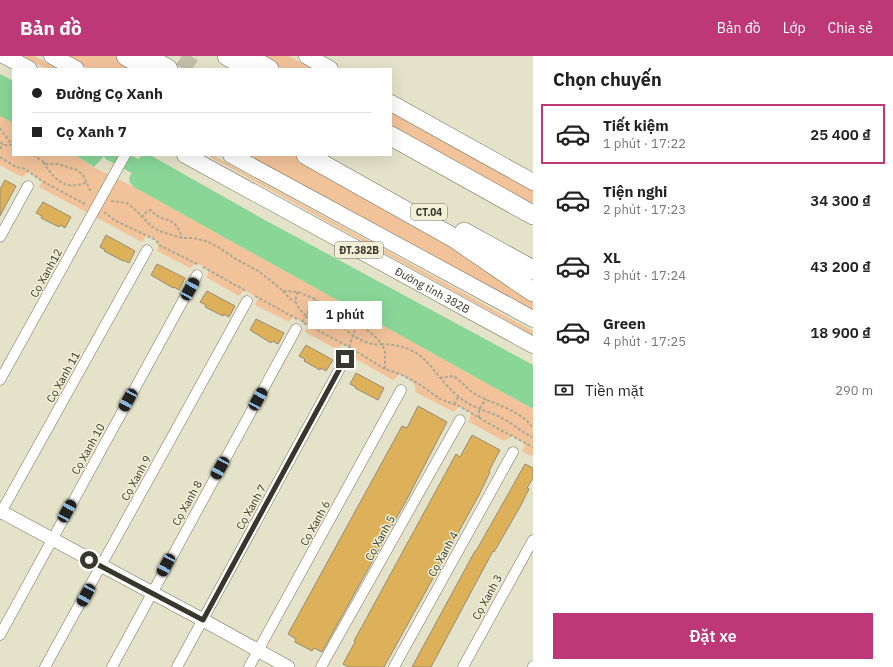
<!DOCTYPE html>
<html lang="vi">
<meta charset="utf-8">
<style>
:root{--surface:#fff;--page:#f6f6f6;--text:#222;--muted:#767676;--line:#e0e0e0;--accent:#be3777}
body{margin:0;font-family:"IBM Plex Sans",sans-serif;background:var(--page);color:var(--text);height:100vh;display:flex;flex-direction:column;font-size:15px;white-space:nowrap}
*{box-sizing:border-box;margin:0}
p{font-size:13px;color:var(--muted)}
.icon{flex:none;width:22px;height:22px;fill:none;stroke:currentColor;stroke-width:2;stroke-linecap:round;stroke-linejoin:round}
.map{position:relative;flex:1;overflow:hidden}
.details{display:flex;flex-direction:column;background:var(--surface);width:360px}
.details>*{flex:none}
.banner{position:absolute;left:12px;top:12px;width:380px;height:88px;border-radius:0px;box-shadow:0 4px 16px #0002;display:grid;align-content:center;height:88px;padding:0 20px;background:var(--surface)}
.end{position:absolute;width:18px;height:18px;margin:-9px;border:5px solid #37372d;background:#fff;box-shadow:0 0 0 2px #fff}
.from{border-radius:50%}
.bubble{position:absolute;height:28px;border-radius:0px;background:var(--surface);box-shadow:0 4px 16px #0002;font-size:13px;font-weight:600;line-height:28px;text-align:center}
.car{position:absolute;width:12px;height:24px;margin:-12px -6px;border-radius:5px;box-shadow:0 0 3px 1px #0007;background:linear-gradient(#222 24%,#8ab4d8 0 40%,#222 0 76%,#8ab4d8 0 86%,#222 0)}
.banner b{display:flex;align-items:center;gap:14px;height:38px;font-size:15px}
.banner b+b{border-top:1px solid var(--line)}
.banner i{width:10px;height:10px;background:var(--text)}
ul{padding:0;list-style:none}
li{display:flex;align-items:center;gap:12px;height:60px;margin:0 8px 6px;padding:0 12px;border:2px solid transparent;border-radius:0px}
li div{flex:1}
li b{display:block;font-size:15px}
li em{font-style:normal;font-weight:600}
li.selected{border-color:var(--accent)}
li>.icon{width:36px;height:36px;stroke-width:1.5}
h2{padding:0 20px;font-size:18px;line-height:48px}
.pay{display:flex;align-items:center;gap:10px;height:44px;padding:0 20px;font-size:15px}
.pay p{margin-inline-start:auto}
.primary-button{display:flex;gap:8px;margin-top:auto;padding:8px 20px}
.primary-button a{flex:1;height:46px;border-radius:0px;background:var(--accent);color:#fff;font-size:16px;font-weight:600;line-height:46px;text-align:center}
header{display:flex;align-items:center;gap:24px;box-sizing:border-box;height:56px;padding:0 20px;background:var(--accent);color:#fff}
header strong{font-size:19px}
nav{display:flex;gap:22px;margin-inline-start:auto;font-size:14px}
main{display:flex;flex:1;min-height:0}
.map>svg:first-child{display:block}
.green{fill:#f2c29a}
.water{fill:#89d697}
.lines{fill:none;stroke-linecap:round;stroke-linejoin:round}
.canal{stroke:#89d697;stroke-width:10}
.building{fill:#dcb15a;stroke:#968b75}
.primary-tunnel{stroke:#c1c1aa;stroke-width:16;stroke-dasharray:16 8;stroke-linecap:butt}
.minor-casing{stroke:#74735c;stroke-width:11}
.tertiary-casing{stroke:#74735c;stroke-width:14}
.primary-casing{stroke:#74735c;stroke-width:17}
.motorway-casing{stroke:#74735c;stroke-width:20}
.path{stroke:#aaa994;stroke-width:2;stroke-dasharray:3 2;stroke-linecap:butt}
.minor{stroke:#fff;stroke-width:10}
.tertiary{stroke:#fff;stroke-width:13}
.primary{stroke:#fff;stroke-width:16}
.motorway{stroke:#fff;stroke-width:19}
.route{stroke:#37372d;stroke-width:5}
.labels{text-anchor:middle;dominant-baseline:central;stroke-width:3;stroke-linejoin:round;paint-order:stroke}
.shield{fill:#f1f0d6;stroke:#6f6e60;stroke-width:1}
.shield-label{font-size:10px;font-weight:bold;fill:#37372d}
.street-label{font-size:11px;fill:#37372d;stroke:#f1f0d6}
</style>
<header>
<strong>Bản đồ</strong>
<nav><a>Bản đồ</a><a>Lớp</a><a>Chia sẻ</a></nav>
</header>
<main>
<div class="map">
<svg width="533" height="611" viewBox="0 0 533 611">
<rect width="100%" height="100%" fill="#e4e3c9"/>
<g class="green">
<path d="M23,0h11l24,13h-11z"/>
<path d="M66,0h52l23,13h-51z"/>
<path d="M254,0h35l23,13h-35z"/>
<path d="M391,56l142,76v22l-142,-78z"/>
<path d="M0,60l13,7v32h62l16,11 43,21 399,222v48l-11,-6 3,-5 -1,-4 -12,-6 -8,5 -35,-19 2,-9 -12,-7 -5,6 -39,-20 1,-3 -4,-8 -12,-7 -7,6 -39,-22 3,-6 -14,-8 -5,6 -33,-18 2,-4v-3l-14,-8 -4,5 -34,-17 3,-7 -14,-8 -5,6 -33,-19 2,-2v-6l-12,-6 -6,5 -33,-17 2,-6 -3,-5 -10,-4 -4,6 -103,-55 3,-6 -13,-9 -7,5 -22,-12z"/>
<path d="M207,99h5l321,176v4z"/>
<path d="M247,99h48l134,75 104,71v12z"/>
</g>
<g class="water">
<path d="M0,18l13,7v42l-13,-7z"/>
<path d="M75,99h30l-11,12z"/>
<path d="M114,99h17l7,4 5,-4h7l113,64 270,146v44l-399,-222 -4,-4 -1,-5 6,-11z"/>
</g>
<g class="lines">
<path class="canal" d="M109,99l37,20"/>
</g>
<g class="building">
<path d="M5,124l11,6 -16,30v-27z"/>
<path d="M43,146l28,15 -6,11 -5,-3 -1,2 -18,-9 1,-2 -6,-3z"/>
<path d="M106,179l29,16 -6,12 -6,-3v1l-19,-10 1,-1 -5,-3z"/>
<path d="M157,208l28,14 -6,12 -5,-3 -1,1 -22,-13z"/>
<path d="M207,235l28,15 -6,11 -6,-3v2l-18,-9 1,-2 -6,-3z"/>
<path d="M256,263l28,14 -6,11 -6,-3 -1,2 -21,-13z"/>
<path d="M306,289l27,15 -7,11 -5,-3 -1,2 -16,-9 1,-2 -6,-3z"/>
<path d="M356,317l28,15 -6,12 -23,-12 1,-1 -6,-3z"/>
<path d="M418,350l29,16 -40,77 -85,153 -8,-4 -2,3 -17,-9 1,-3 -8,-5 114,-208 5,2z"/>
<path d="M472,379l28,15 -11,21 1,1 -11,23 -95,172h-36l-5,-3 12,-22 -1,-1 102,-187 4,3z"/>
<path d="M525,408l8,4v10l-6,10 2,1 -9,18 -26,45 -1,-1 -62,116h-19l63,-116h1z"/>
</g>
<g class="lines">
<path class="primary-tunnel" d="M183,13l8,-13"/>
<g class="minor-casing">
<g id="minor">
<path d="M0,181l28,-51"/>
<path d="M0,324l125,-225"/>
<path d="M0,458l147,-264"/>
<path d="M0,579l197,-360"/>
<path d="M45,611l202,-366"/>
<path d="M112,611l184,-338"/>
<path d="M177,611l168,-308"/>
<path d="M249,611l152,-277"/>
<path d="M321,611l139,-247"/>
<path d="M394,611l119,-215"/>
<path d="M463,611l70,-127"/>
<path d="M533,611v-1"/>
</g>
</g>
<g class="tertiary-casing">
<path id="tertiary" d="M0,455l203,109 85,47"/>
</g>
<g class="primary-casing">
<g id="primary">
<path d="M5,0l24,13"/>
<path d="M52,0l24,13"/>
<path d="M307,0l23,13"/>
<path d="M391,47l142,79"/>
<path id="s1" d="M185,99l348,190"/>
<path d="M231,99l302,164"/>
</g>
</g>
<g class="motorway-casing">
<g id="motorway">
<path d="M126,0l23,13"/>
<path d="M145,0l23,13"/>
<path d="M227,0l23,13"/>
<path d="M245,0l24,13"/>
<path d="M391,80l142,79"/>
<path d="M306,99l148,83 79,54"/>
<path d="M464,176l69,38"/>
</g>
</g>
<g class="path">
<path d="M0,72l12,17"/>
<path d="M0,86l5,3h7"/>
<path d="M0,93l3,-5"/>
<path d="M33,99l14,9h11l19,6 6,5 8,17"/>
<path d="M0,101l16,10 9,2 17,12 43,23"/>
<path d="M43,106c11,17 22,30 44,20"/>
<path d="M111,145l16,2 10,8 14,15 8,5 23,7h11l13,3 12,6 18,12 24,13 23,19 15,1 17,7 13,10 8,10c21,4 32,9 46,25 47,2 46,27 76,52 13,12 31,15 46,23 11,6 18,14 29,18"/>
<path d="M104,156l12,9 40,19 3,5 40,20"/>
<path d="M141,161l7,-6 3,-1c10,14 24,3 31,28"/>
<path d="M203,211l43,24"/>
<path d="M283,235l7,8 5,3"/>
<path d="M298,236l-3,8c8,22 22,18 41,19 10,13 29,28 46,25l3,8v17"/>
<path d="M255,240l42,23"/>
<path d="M302,266l5,-6 1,-7 7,-10"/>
<path d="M304,267l45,24 36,22 15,5 19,10 21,15 19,7 38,22 36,19"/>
<path d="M349,291l8,-23"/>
<path d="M440,322l13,-2c9,5 15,15 24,19 20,11 42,14 56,33"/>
<path d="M454,348l4,-7"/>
<path d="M479,362v-9l7,-10"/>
</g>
<use href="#minor" class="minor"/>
<use href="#tertiary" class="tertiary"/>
<use href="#primary" class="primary"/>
<use href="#motorway" class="motorway"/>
</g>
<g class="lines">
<path class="route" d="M89,504l114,60 142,-261"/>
</g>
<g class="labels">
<g class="shield">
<rect x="411" y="148" width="36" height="16" rx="3"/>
<rect x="335" y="186" width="48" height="16" rx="3"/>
</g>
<g class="shield-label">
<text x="429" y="156">CT.04</text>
<text x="359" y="194">ĐT.382B</text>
</g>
<g class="street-label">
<text transform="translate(46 217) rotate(-61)">Cọ Xanh12</text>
<text stroke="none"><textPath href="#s1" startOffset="282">Đường tỉnh 382B</textPath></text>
<text transform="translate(63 321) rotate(-61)">Cọ Xanh 11</text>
<text transform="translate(88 393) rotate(-61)">Cọ Xanh 10</text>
<text transform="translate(136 422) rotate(-61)">Cọ Xanh 9</text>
<text transform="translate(187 447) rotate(-61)">Cọ Xanh 8</text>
<text transform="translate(251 451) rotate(-61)">Cọ Xanh 7</text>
<text transform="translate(315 467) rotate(-61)">Cọ Xanh 6</text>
<text transform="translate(380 482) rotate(-61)">Cọ Xanh 5</text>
<text transform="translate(443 498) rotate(-61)">Cọ Xanh 4</text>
<text transform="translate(487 541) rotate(-61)">Cọ Xanh 3</text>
</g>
</g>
</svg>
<i class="end from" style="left:89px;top:504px"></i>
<i class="end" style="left:345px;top:303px"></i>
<div class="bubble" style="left:308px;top:245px;width:74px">1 phút</div>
<i class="car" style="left:190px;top:233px;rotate:29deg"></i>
<i class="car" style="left:258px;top:343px;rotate:29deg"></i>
<i class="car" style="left:128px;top:344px;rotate:209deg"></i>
<i class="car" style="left:220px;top:412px;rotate:209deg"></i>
<i class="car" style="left:67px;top:455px;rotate:29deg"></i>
<i class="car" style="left:166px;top:509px;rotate:209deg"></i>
<i class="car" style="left:86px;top:539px;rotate:209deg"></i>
<div class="banner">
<b><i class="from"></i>Đường Cọ Xanh</b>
<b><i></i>Cọ Xanh 7</b>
</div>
</div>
<section class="details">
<h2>Chọn chuyến</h2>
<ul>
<li class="selected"><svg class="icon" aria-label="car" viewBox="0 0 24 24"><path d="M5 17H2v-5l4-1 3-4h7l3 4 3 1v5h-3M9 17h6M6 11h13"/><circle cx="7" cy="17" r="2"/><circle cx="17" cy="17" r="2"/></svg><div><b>Tiết kiệm</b><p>1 phút · 17:22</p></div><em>25 400 ₫</em></li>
<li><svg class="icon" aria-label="car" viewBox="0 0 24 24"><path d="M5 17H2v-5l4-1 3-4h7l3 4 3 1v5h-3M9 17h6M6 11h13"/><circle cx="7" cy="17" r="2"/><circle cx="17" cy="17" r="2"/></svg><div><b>Tiện nghi</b><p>2 phút · 17:23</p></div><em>34 300 ₫</em></li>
<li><svg class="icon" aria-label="car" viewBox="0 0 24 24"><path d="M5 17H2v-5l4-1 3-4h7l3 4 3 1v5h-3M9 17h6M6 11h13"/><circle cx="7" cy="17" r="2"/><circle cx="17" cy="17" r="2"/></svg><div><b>XL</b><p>3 phút · 17:24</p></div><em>43 200 ₫</em></li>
<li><svg class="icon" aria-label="car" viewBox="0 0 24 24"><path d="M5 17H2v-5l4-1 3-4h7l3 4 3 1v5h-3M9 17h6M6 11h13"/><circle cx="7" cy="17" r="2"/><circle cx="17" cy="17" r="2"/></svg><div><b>Green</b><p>4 phút · 17:25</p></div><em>18 900 ₫</em></li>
</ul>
<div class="pay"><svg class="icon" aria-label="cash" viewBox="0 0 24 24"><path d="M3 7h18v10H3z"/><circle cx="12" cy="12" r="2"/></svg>Tiền mặt<p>290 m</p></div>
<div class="primary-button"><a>Đặt xe</a></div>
</section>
</main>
